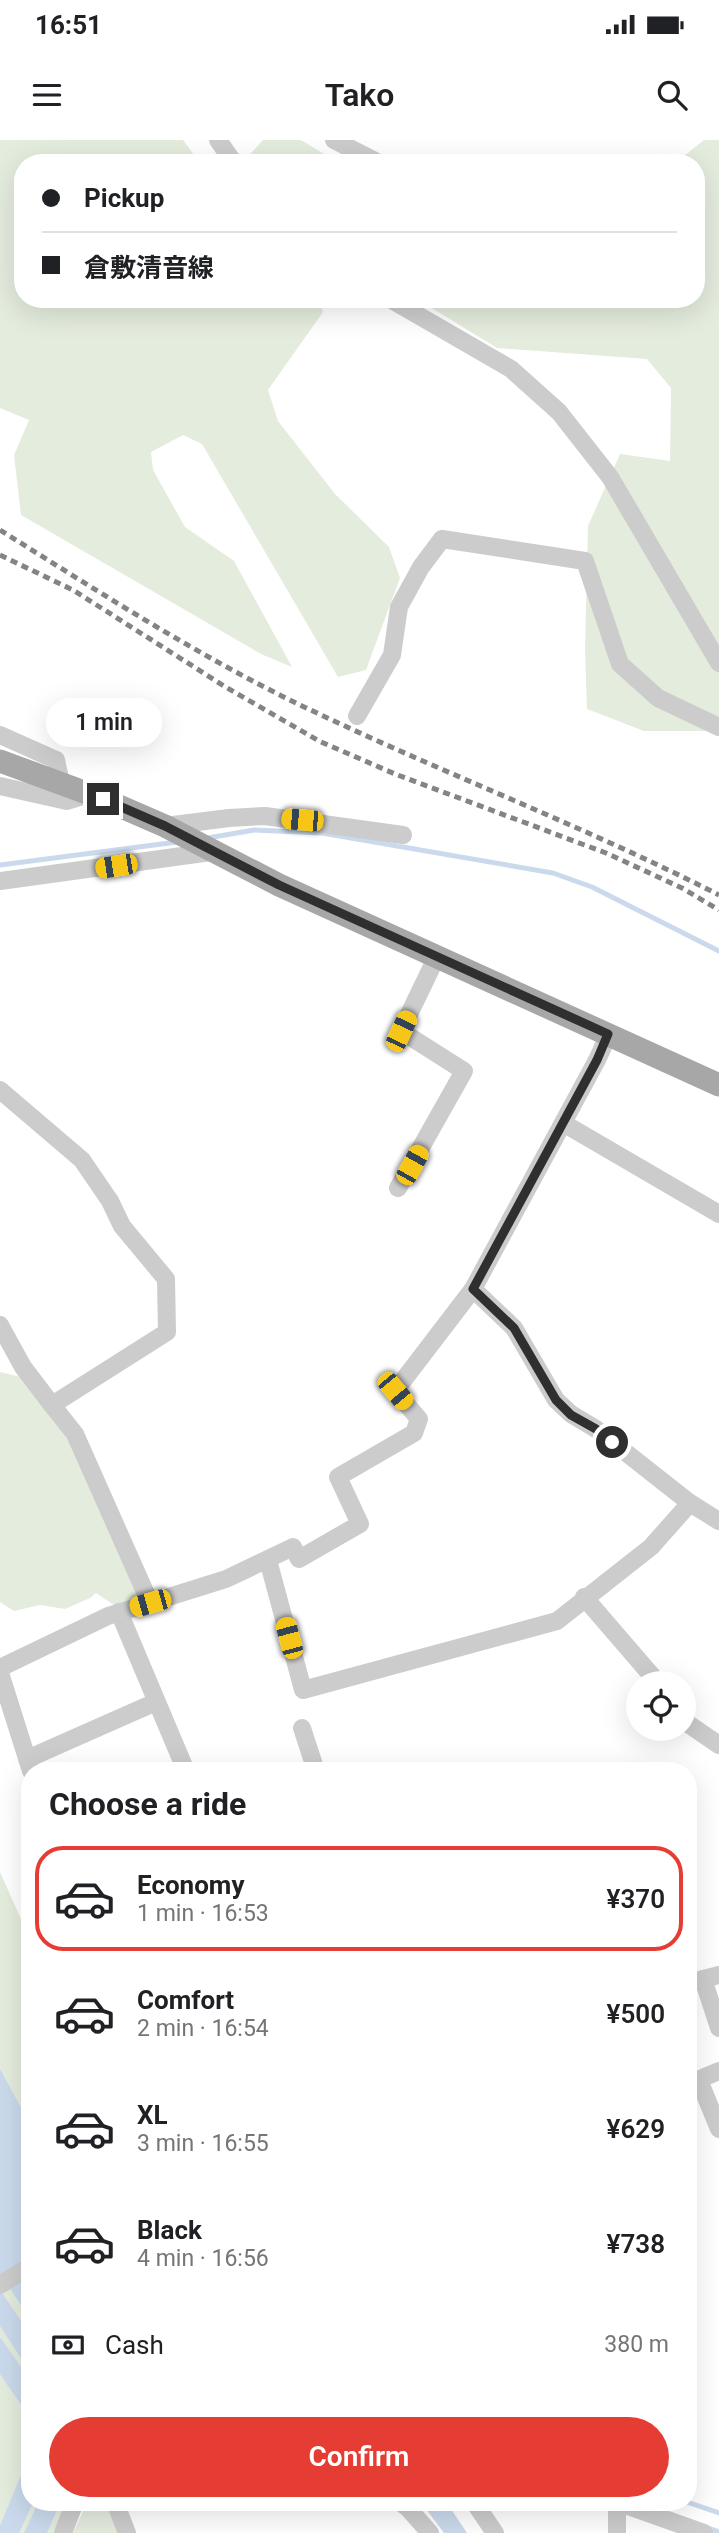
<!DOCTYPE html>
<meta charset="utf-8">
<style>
:root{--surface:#fff;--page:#f2f2f2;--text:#202124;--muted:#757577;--line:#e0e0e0;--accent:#e53d33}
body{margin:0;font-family:Roboto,"Noto Sans JP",sans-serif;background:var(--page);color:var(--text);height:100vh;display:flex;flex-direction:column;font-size:26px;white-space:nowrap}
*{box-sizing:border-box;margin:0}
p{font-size:23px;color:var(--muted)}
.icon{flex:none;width:38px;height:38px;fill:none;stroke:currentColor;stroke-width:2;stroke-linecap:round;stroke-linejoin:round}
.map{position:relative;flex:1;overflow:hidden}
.details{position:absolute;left:21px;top:1622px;width:676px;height:749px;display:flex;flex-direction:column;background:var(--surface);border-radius:28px;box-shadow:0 7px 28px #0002}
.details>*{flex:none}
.guide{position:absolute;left:14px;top:14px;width:691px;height:154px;border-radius:28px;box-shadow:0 7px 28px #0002;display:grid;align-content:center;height:154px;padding:0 28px;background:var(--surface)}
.controls{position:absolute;left:626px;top:1531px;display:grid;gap:14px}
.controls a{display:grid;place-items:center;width:70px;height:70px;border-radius:50%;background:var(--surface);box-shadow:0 7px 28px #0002;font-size:35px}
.end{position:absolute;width:32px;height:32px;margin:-16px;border:9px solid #2f2f2f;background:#fff;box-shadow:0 0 0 4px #fff}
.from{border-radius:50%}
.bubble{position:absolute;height:49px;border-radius:24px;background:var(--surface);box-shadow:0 7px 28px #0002;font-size:23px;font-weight:600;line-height:49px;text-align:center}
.car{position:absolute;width:21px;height:42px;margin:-21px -10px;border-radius:9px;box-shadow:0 0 5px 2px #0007;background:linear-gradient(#f5c518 24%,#345 0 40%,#f5c518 0 76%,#345 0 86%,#f5c518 0)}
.guide b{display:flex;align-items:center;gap:24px;height:66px;font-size:26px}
.guide b+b{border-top:2px solid var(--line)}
.guide i{width:18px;height:18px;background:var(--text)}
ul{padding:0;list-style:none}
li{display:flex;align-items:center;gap:21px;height:105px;margin:0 14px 10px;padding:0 14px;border:4px solid transparent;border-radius:28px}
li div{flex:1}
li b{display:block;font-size:26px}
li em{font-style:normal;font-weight:600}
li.current{border-color:var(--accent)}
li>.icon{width:63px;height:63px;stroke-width:1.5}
h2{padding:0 28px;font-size:32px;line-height:84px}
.pay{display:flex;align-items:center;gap:18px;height:77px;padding:0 28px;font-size:26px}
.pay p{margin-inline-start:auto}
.action{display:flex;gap:14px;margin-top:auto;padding:14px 28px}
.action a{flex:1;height:80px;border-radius:42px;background:var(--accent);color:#fff;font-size:28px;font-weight:600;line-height:80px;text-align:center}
.status{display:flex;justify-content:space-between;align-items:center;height:49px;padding:0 35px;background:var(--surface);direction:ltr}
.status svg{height:19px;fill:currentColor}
header{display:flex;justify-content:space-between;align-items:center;height:91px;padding:0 28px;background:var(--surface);font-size:32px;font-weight:600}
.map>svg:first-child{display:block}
.green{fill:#e4ecde}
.water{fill:#cadaec}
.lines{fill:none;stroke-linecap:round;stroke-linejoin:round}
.stream{stroke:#cadaec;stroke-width:5}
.minor{stroke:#ccc;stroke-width:18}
.major{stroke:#a7a7a7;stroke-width:23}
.rail{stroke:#848484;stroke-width:5;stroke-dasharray:7 5;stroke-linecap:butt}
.route{stroke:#2f2f2f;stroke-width:9}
</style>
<div class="status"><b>16:51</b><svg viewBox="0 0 49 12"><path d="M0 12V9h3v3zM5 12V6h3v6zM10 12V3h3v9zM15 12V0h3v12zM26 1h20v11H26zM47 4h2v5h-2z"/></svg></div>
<header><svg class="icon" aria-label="menu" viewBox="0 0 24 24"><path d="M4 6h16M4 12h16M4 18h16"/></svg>Tako<svg class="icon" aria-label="search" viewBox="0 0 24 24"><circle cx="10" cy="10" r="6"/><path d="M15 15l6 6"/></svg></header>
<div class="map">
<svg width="719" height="2393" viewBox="0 0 719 2393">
<rect width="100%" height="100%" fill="#fff"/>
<g class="green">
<path d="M0,0h183l17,23h-177v136h294l6,13 -55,78 10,31 57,73 54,53 11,31 -34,92 -28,7 -136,-233 -19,-9 -32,17 2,18 32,57 49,34 58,106 -31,-13 -240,-139 -7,-60 15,-35 -29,-12z"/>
<path d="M263,0h38l38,23h-93l-2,-2z"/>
<path d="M704,0h15v591h-75l-57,-22 -2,-60 3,-123 32,-72 50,7 1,-73 -24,-29 -150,-11 -80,-49h279v-136h-21z"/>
<path d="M0,1232l21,5 49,65 69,146 -3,10 -10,5 -12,2 -18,-12 -6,5 -25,11 -25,-4 -26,6 -14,-9z"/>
<path d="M0,1732l21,47 9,33v550l37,1 -12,30h-55z"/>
<path d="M87,2363h20l12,30h-46z"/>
</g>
<g class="water">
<path d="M0,1929l30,55v195l-28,-43 -2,1z"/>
<path d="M0,2150l30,44v38l-30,-46z"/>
<path d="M0,2197l30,43v45l-6,-16 -24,-35z"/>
<path d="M30,2313v49l3,1 -14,30h-19v-7z"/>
<path d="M38,2363h22l-13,30h-23z"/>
<path d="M418,2363h29l20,30h-23l-18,-24z"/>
</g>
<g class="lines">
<g class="stream">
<path d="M208,698l46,-8 68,3 231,40 39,14 127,64"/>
<path d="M0,725l177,-23"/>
<path d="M687,2362l32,11"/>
<path d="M708,2388l11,4"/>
</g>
<g class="minor">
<path d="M218,0l16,23"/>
<path d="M334,0l45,23"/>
<path d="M390,159l121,70 48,43 51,65 109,186"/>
<path d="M357,576l35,-61 7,-48 22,-40 21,-28 143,22 35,103 38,34 61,29"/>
<path d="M0,595l56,25 5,23"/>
<path d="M0,646l67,15 23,-7"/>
<path d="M165,686l64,-8 36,-2 138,19"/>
<path d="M0,741l211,-29"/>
<path d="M0,950l82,70 28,41 12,25 44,53 1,53 -115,73 23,29 75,169"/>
<path d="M563,983l156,91"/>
<path d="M398,1048l66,-117 -63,-40 36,-75"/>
<path d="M473,1149l41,39 42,72 15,14 25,15 94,74 29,18"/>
<path d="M0,1185l23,42 29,38"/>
<path d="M268,1420l35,130 254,-69 94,-74 39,-44"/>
<path d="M584,1457l75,87"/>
<path d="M119,1472l67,159"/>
<path d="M0,1528l108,-52 118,-37 67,-32 6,12 61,-35 -22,-47 76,-44 5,-14 -24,-28 78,-102 124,-229 12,-26"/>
<path d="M0,1533l31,98"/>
<path d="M684,1581l35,24"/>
<path d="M302,1588l14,43"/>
<path d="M27,1619l129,-57"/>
<path d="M703,1839l16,49"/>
<path d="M688,1843l31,-8"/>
<path d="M699,1940l20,49"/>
<path d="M688,1944l31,-13"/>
<path d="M0,2145l30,-19"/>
<path d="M115,2362l12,31"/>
<path d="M400,2362l8,6 22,25"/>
<path d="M474,2362l21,31"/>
<path d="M617,2362l87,31"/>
<path d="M617,2362v31"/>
<path d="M63,2393l12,-31"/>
</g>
<path class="major" d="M0,621l103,38 62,27 114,59 440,200"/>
<g class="rail">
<path d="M0,390c96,60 192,122 294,172 140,68 286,122 425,193"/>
<path d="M0,415l73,35 151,96 95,55 76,33 211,79 76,35 37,22"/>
</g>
</g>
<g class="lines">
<path class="route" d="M103,659l62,27 114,59 329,149 -11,26 -124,229 41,39 42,72 15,15 25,14 16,13"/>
</g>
</svg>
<div class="controls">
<a><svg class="icon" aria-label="locate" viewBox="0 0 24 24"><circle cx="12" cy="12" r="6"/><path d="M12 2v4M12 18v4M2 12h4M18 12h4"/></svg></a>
</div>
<i class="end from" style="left:612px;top:1302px"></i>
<i class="end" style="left:103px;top:659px"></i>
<div class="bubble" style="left:46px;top:558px;width:116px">1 min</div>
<i class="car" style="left:302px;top:680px;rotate:275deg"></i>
<i class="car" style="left:116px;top:726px;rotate:261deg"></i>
<i class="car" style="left:401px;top:891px;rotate:25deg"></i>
<i class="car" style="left:412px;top:1025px;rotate:29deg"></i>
<i class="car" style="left:395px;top:1251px;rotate:140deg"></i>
<i class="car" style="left:150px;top:1463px;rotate:254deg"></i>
<i class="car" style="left:289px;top:1498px;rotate:345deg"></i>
<div class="guide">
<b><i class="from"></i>Pickup</b>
<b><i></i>倉敷清音線</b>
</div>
<section class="details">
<h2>Choose a ride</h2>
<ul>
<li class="current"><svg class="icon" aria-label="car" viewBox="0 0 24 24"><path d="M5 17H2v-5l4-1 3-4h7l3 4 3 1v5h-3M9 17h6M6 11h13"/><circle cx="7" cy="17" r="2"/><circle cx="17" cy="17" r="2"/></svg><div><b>Economy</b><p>1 min · 16:53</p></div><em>¥370</em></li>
<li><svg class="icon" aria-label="car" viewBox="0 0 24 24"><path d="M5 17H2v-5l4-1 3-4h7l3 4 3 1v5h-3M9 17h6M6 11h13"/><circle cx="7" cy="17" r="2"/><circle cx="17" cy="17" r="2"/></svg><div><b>Comfort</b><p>2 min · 16:54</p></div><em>¥500</em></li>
<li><svg class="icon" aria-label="car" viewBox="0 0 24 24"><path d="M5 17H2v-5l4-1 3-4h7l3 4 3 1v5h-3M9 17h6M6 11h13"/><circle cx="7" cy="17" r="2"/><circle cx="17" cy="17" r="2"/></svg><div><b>XL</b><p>3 min · 16:55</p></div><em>¥629</em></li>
<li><svg class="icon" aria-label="car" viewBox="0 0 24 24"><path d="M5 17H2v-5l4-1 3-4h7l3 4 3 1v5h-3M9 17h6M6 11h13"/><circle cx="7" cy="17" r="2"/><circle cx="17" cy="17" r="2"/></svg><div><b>Black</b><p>4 min · 16:56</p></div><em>¥738</em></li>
</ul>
<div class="pay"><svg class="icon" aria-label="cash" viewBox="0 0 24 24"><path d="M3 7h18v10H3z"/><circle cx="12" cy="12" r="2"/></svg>Cash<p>380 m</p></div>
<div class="action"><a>Confirm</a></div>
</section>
</div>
